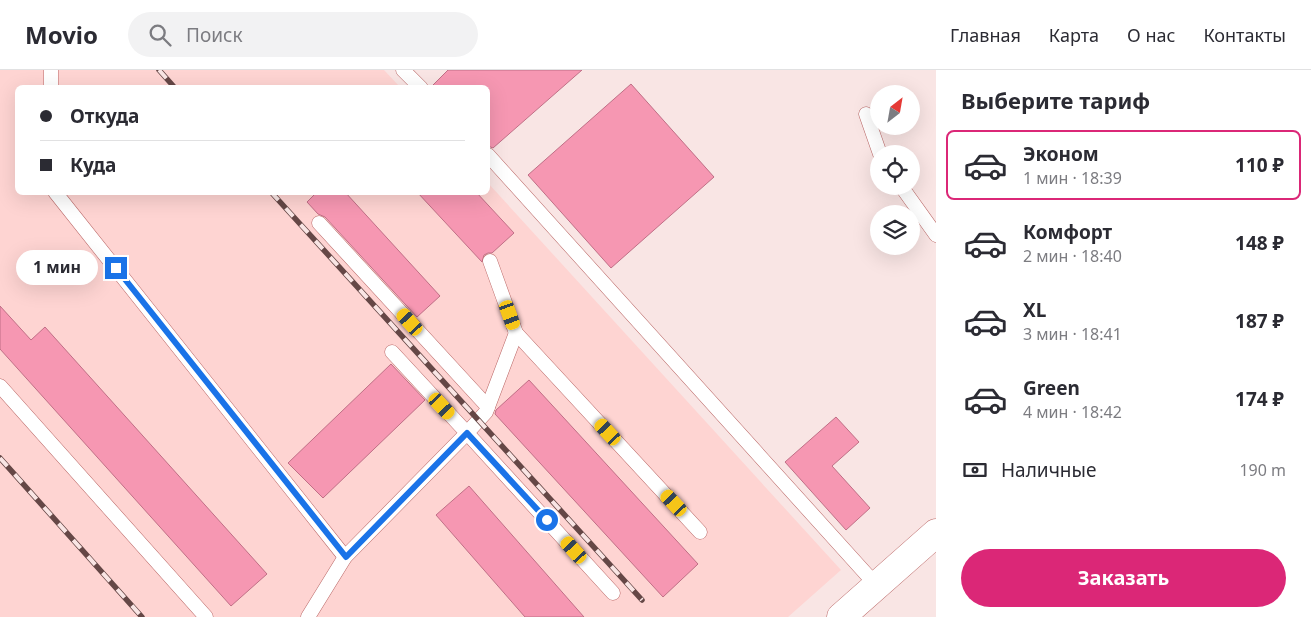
<!DOCTYPE html>
<html lang="ru">
<meta charset="utf-8">
<style>
:root{--surface:#fff;--page:#f2f2f3;--text:#2b2b33;--muted:#7c7c81;--line:#e1e1e2;--accent:#db2777}
body{margin:0;font-family:"Noto Sans",sans-serif;background:var(--page);color:var(--text);height:100vh;display:flex;flex-direction:column;font-size:19px;white-space:nowrap}
*{box-sizing:border-box;margin:0}
p{font-size:16px;color:var(--muted)}
.icon{flex:none;width:28px;height:28px;fill:none;stroke:currentColor;stroke-width:2;stroke-linecap:round;stroke-linejoin:round}
.map{position:relative;flex:1;overflow:hidden}
.details{display:flex;flex-direction:column;background:var(--surface);width:375px}
.details>*{flex:none}
.top-card{position:absolute;left:15px;top:15px;width:475px;height:110px;border-radius:8px;box-shadow:0 5px 20px #0002;display:grid;align-content:center;height:110px;padding:0 25px;background:var(--surface)}
.needle{width:32px;rotate:31deg}
.fabs{position:absolute;left:870px;top:15px;display:grid;gap:10px}
.fabs a{display:grid;place-items:center;width:50px;height:50px;border-radius:50%;background:var(--surface);box-shadow:0 5px 20px #0002;font-size:25px}
.end{position:absolute;width:22px;height:22px;margin:-11px;border:6px solid #1a73e8;background:#fff;box-shadow:0 0 0 2px #fff}
.from{border-radius:50%}
.bubble{position:absolute;height:35px;border-radius:18px;background:var(--surface);box-shadow:0 5px 20px #0002;font-size:16px;font-weight:700;line-height:35px;text-align:center}
.car{position:absolute;width:15px;height:30px;margin:-15px -8px;border-radius:6px;box-shadow:0 0 4px 1px #0007;background:linear-gradient(#f5c518 24%,#345 0 40%,#f5c518 0 76%,#345 0 86%,#f5c518 0)}
.top-card b{display:flex;align-items:center;gap:18px;height:48px;font-size:19px}
.top-card b+b{border-top:1px solid var(--line)}
.top-card i{width:12px;height:12px;background:var(--text)}
ul{padding:0;list-style:none}
li{display:flex;align-items:center;gap:15px;height:70px;margin:0 10px 8px;padding:0 15px;border:2px solid transparent;border-radius:8px}
li div{flex:1}
li b{display:block;font-size:19px}
li em{font-style:normal;font-weight:700}
li.current{border-color:var(--accent)}
li>.icon{width:45px;height:45px;stroke-width:1.5}
h2{padding:0 25px;font-size:22px;line-height:60px}
.pay{display:flex;align-items:center;gap:12px;height:55px;padding:0 25px;font-size:19px}
.pay p{margin-inline-start:auto}
.button{display:flex;gap:10px;margin-top:auto;padding:10px 25px}
.button a{flex:1;height:58px;border-radius:30px;background:var(--accent);color:#fff;font-size:20px;font-weight:700;line-height:58px;text-align:center}
header{display:flex;align-items:center;gap:30px;box-sizing:border-box;height:70px;padding:0 25px;background:var(--surface);border-bottom:1px solid var(--line)}
header strong{font-size:24px}
nav{display:flex;gap:28px;margin-inline-start:auto;font-size:18px}
.search{width:350px;height:45px;background:var(--page);display:flex;align-items:center;gap:12px;box-sizing:border-box;padding:0 18px;border-radius:28px;color:var(--muted);font-size:19px}
main{display:flex;flex:1;min-height:0}
.map>svg:first-child{display:block}
.built{fill:#fed4d2}
.building{fill:#f697b2;stroke:#c06f86}
.lines{fill:none;stroke-linecap:round;stroke-linejoin:round}
.service-casing{stroke:#ba6766;stroke-width:15}
.minor-casing{stroke:#ba6766;stroke-width:29}
.service{stroke:#fff;stroke-width:14}
.minor{stroke:#fff;stroke-width:28}
.rail-casing{stroke:#654746;stroke-width:5.5}
.rail{stroke:#f9e5e4;stroke-width:4;stroke-dasharray:11;stroke-linecap:butt}
.route{stroke:#1a73e8;stroke-width:6}
</style>
<header>
<strong>Movio</strong>
<div class="search"><svg class="icon" aria-label="search" viewBox="0 0 24 24"><circle cx="10" cy="10" r="6"/><path d="M15 15l6 6"/></svg>Поиск</div>
<nav><a>Главная</a><a>Карта</a><a>О нас</a><a>Контакты</a></nav>
</header>
<main>
<div class="map">
<svg width="936" height="547" viewBox="0 0 936 547">
<rect width="100%" height="100%" fill="#f9e5e4"/>
<path class="built" d="M0,0h384l16,17 -382,1v104h470v-9l353,387 -53,47h-788z"/>
<g class="building">
<path d="M448,0h134l-89,78 -5,-2v-58h-58z"/>
<path d="M631,14l83,93 -103,91 -83,-93z"/>
<path d="M317,122h28l95,104 -23,21 -92,-100 -7,-3 -11,-12z"/>
<path d="M417,122h59l38,41 -22,20h-4l-4,2 -2,7z"/>
<path d="M0,236l31,34 14,-13 222,247 -36,32 -231,-257z"/>
<path d="M391,294l34,36 -102,98 -35,-35z"/>
<path d="M529,310l169,184 -35,33 -168,-183 1,-4z"/>
<path d="M836,347l23,25 -27,24 38,42 -24,22 -61,-68z"/>
<path d="M469,416l115,131h-59l-89,-102z"/>
</g>
<g class="lines">
<g class="service-casing">
<g id="service">
<path d="M403,0l18,18"/>
<path d="M51,18v-18"/>
<path d="M866,44l14,40"/>
<path d="M488,85l389,431"/>
<path d="M901,116l35,49"/>
<path d="M55,122l290,365"/>
<path d="M319,153l169,184"/>
<path d="M490,191l26,72 184,199"/>
<path d="M516,263l-30,79 -19,21 146,160"/>
<path d="M0,316l206,231"/>
<path d="M308,547l37,-60 122,-124 -75,-81"/>
</g>
</g>
<g class="minor-casing">
<path id="minor" d="M841,547l95,-84"/>
</g>
<use href="#service" class="service"/>
<use href="#minor" class="minor"/>
<g class="rail-casing">
<g id="rail">
<path d="M159,0l16,18"/>
<path d="M271,122l371,408"/>
<path d="M0,388l142,159"/>
</g>
</g>
<use href="#rail" class="rail"/>
</g>
<g class="lines">
<path class="route" d="M116,198l230,289 121,-124 80,87"/>
</g>
</svg>
<div class="fabs">
<a><svg class="needle" viewBox="-14 -14 28 28"><path d="M0-13l5 13h-10z" fill="#e53935"/><path d="M0 13l5-13h-10z" fill="#7c7c81"/></svg></a>
<a><svg class="icon" aria-label="locate" viewBox="0 0 24 24"><circle cx="12" cy="12" r="6"/><path d="M12 2v4M12 18v4M2 12h4M18 12h4"/></svg></a>
<a><svg class="icon" aria-label="layers" viewBox="0 0 24 24"><path d="M12 4l9 5-9 5-9-5zM3 14l9 5 9-5"/></svg></a>
</div>
<i class="end from" style="left:547px;top:450px"></i>
<i class="end" style="left:116px;top:198px"></i>
<div class="bubble" style="left:16px;top:180px;width:82px">1 мин</div>
<i class="car" style="left:510px;top:245px;rotate:160deg"></i>
<i class="car" style="left:410px;top:252px;rotate:318deg"></i>
<i class="car" style="left:442px;top:336px;rotate:137deg"></i>
<i class="car" style="left:608px;top:362px;rotate:317deg"></i>
<i class="car" style="left:674px;top:433px;rotate:317deg"></i>
<i class="car" style="left:574px;top:480px;rotate:318deg"></i>
<div class="top-card">
<b><i class="from"></i>Откуда</b>
<b><i></i>Куда</b>
</div>
</div>
<section class="details">
<h2>Выберите тариф</h2>
<ul>
<li class="current"><svg class="icon" aria-label="car" viewBox="0 0 24 24"><path d="M5 17H2v-5l4-1 3-4h7l3 4 3 1v5h-3M9 17h6M6 11h13"/><circle cx="7" cy="17" r="2"/><circle cx="17" cy="17" r="2"/></svg><div><b>Эконом</b><p>1 мин · 18:39</p></div><em>110 ₽</em></li>
<li><svg class="icon" aria-label="car" viewBox="0 0 24 24"><path d="M5 17H2v-5l4-1 3-4h7l3 4 3 1v5h-3M9 17h6M6 11h13"/><circle cx="7" cy="17" r="2"/><circle cx="17" cy="17" r="2"/></svg><div><b>Комфорт</b><p>2 мин · 18:40</p></div><em>148 ₽</em></li>
<li><svg class="icon" aria-label="car" viewBox="0 0 24 24"><path d="M5 17H2v-5l4-1 3-4h7l3 4 3 1v5h-3M9 17h6M6 11h13"/><circle cx="7" cy="17" r="2"/><circle cx="17" cy="17" r="2"/></svg><div><b>XL</b><p>3 мин · 18:41</p></div><em>187 ₽</em></li>
<li><svg class="icon" aria-label="car" viewBox="0 0 24 24"><path d="M5 17H2v-5l4-1 3-4h7l3 4 3 1v5h-3M9 17h6M6 11h13"/><circle cx="7" cy="17" r="2"/><circle cx="17" cy="17" r="2"/></svg><div><b>Green</b><p>4 мин · 18:42</p></div><em>174 ₽</em></li>
</ul>
<div class="pay"><svg class="icon" aria-label="cash" viewBox="0 0 24 24"><path d="M3 7h18v10H3z"/><circle cx="12" cy="12" r="2"/></svg>Наличные<p>190 m</p></div>
<div class="button"><a>Заказать</a></div>
</section>
</main>
